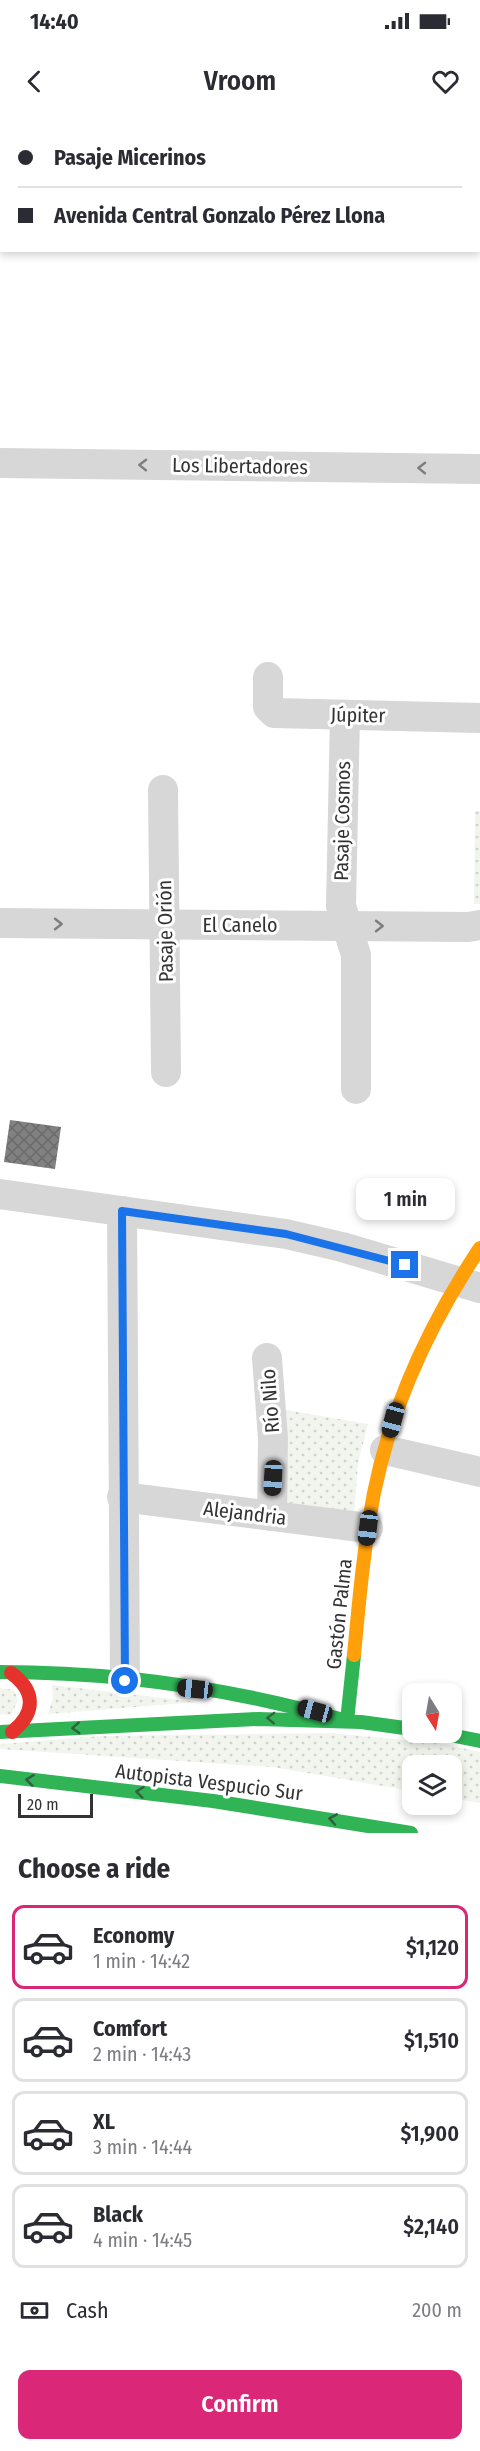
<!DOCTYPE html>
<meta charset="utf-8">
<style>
:root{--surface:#fff;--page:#f7f7f7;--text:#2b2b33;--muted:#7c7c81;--line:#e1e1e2;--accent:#db2777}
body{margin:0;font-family:"Fira Sans Condensed",sans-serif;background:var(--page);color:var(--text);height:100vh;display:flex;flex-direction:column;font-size:22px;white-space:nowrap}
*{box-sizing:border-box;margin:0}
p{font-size:20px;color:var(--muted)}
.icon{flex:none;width:33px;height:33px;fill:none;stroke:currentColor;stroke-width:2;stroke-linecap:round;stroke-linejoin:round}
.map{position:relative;height:1713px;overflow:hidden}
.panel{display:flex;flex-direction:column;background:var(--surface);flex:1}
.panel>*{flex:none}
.hud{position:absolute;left:0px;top:0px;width:480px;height:132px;box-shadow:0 3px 9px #0003;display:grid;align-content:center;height:132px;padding:0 18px;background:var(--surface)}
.needle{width:39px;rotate:169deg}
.buttons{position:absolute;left:402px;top:1563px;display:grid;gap:12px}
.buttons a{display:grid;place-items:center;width:60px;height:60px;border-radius:12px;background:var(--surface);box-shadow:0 3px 9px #0003;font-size:30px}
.scale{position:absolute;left:18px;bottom:15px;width:75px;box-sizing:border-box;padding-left:6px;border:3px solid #333;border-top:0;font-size:16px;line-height:21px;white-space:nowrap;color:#333;-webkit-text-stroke:4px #fff;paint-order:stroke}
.end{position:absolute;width:27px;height:27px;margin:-14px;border:8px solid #1a73e8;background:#fff;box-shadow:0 0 0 3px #fff}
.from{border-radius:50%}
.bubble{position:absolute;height:42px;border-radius:12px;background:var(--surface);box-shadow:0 3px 9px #0003;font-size:20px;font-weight:600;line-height:42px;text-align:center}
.car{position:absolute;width:18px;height:36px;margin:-18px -9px;border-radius:8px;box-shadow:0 0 4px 2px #0007;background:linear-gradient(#222 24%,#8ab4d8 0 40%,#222 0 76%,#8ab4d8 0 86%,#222 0)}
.hud b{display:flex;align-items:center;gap:21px;height:57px;font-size:22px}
.hud b+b{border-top:2px solid var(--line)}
.hud i{width:15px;height:15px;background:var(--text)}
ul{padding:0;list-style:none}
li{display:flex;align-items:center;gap:18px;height:84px;margin:0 12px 9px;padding:0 6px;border:3px solid var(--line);border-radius:12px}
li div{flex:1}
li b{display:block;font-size:22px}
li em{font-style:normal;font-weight:600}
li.current{border-color:var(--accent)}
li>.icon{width:54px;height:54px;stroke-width:1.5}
h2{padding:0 18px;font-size:27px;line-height:72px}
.pay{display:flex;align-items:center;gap:15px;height:66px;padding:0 18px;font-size:22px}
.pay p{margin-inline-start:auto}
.button{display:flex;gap:12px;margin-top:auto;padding:12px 18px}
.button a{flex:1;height:69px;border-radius:12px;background:var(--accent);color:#fff;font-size:24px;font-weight:600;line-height:69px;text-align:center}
.status{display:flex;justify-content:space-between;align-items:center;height:42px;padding:0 30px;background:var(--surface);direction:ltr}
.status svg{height:16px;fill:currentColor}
header{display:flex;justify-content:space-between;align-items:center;height:78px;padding:0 18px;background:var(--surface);font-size:27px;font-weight:600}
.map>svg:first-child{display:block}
.grass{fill:url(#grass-dots)}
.building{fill:url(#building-cross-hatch)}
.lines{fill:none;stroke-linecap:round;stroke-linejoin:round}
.street{stroke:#d7d7d7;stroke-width:30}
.fast{stroke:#30b455;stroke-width:14}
.slow{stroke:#ff9f0a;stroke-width:14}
.jam{stroke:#e5322d;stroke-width:14}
.oneway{stroke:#7d7d7d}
.oneway2{stroke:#32603f}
.route{stroke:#1a73e8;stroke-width:8}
.labels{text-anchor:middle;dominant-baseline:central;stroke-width:6;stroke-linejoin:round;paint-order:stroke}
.street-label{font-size:20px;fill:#333;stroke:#fff}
</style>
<div class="status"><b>14:40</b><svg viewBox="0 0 49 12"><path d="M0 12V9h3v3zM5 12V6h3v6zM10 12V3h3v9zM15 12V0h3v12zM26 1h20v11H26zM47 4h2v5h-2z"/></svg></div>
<header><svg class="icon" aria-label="back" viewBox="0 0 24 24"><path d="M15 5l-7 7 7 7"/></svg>Vroom<svg class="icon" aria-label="heart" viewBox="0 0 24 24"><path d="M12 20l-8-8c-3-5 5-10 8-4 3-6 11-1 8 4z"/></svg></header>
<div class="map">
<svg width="480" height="1713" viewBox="0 0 480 1713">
<defs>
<pattern id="grass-dots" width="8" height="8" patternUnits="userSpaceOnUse" patternTransform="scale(1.5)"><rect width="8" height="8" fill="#f1f5ed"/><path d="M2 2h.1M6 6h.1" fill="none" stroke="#cfd2cc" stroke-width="1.8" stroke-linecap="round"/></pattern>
<pattern id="building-cross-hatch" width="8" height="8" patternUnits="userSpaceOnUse" patternTransform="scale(1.5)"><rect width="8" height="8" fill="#818181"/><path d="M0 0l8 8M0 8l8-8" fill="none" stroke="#6a6a6a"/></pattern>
</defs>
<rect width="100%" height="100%" fill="#fff"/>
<g class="grass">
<path d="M475,691h5v93h-6z"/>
<path d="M286,1290l82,14 -10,39 -4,53 -70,-10 4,-53z"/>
<path d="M52,1565l145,17 -149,12 5,-16z"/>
<path d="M0,1568l14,2 4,10 -7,15 -11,-1z"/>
<path d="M332,1613l113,11 35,8v51l-28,-5v-32h-40v25l-139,-24 -273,-18v-5l102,-8z"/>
</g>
<path class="building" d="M10,1000l51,7 -6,42 -51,-7z"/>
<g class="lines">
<g class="street">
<path d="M395,2v-2"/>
<path d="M0,95h2"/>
<path d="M478,100h2"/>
<path d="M0,343l480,6"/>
<path d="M268,557v30l6,6 206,5"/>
<path d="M345,595l-4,191 15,49v134"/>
<path d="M163,670l3,282"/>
<path d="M0,803l468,4 12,-2"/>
<path d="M0,1074l286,40 56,13 138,41"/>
<path d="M122,1091l3,470"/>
<path d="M267,1238l6,81 -1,77"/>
<path d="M385,1330l95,22"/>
<path d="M122,1377l246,31"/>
</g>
<g class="fast">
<path d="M0,1552c117,0 235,17 347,49l7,-66"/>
<path d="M0,1612l258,-13 103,3 51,7"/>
<path d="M435,1612l45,9"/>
<path d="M0,1656l213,25 198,32"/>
</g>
<path class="slow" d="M354,1535c5,-54 10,-109 20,-162 18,-89 56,-170 106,-245"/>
<path class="jam" d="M11,1553c25,18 25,40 1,59"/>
</g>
<defs><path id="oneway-chevron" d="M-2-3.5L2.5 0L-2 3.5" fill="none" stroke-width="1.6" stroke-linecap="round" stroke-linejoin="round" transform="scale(1.5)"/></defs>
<g class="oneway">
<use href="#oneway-chevron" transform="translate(143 345) rotate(-179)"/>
<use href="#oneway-chevron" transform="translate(422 348) rotate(-179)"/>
<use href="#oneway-chevron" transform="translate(58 804)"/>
<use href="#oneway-chevron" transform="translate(379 806)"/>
</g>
<g class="oneway2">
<use href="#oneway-chevron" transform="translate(271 1598) rotate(-178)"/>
<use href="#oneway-chevron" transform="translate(76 1608) rotate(177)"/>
<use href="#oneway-chevron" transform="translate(30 1660) rotate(-173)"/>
<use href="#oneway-chevron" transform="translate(140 1672) rotate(-174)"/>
<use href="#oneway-chevron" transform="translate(333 1699) rotate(-170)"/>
</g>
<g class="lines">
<path class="route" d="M125,1561l-3,-470 164,23 119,31"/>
</g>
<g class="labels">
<g class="street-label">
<text transform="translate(240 346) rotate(1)">Los Libertadores</text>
<text transform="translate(358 595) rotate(1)">Júpiter</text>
<text transform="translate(342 701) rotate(-89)">Pasaje Cosmos</text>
<text x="240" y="805">El Canelo</text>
<text transform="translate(165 811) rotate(-91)">Pasaje Orión</text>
<text transform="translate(270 1281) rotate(-94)">Río Nilo</text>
<text transform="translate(245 1393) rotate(7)">Alejandria</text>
<text transform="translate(339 1494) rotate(-84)">Gastón Palma</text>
<text transform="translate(209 1662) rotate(7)">Autopista Vespucio Sur</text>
</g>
</g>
</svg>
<div class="buttons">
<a><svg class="needle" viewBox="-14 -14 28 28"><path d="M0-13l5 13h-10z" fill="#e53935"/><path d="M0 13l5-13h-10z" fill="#7c7c81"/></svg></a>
<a><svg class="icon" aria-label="layers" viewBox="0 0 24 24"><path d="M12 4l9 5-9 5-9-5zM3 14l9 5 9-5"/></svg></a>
</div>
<div class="scale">20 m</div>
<i class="end from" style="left:125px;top:1561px"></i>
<i class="end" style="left:405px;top:1145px"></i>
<div class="bubble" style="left:356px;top:1058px;width:99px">1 min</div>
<i class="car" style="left:393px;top:1300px;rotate:195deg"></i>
<i class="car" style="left:273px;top:1358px;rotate:183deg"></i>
<i class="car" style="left:368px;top:1408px;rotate:187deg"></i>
<i class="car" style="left:195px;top:1569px;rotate:276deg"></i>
<i class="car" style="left:315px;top:1591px;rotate:285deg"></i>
<div class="hud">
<b><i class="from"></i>Pasaje Micerinos</b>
<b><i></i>Avenida Central Gonzalo Pérez Llona</b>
</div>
</div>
<section class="panel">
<h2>Choose a ride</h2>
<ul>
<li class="current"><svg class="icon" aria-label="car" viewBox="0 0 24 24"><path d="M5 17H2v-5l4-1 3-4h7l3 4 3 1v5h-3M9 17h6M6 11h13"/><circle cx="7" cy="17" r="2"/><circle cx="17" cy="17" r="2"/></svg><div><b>Economy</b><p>1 min · 14:42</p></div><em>$1,120</em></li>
<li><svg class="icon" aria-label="car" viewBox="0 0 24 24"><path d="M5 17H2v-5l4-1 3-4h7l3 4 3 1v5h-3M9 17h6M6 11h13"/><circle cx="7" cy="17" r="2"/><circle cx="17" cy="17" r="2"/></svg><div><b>Comfort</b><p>2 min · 14:43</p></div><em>$1,510</em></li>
<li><svg class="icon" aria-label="car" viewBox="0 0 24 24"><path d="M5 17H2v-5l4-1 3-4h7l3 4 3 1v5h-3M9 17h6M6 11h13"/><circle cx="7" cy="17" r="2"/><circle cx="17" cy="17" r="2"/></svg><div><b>XL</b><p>3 min · 14:44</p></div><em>$1,900</em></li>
<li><svg class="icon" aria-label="car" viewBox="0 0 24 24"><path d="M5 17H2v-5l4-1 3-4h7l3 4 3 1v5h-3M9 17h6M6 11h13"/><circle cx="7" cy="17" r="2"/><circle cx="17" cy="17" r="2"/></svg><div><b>Black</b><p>4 min · 14:45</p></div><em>$2,140</em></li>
</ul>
<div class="pay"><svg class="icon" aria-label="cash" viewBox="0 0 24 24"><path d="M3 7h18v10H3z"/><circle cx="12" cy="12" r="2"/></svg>Cash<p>200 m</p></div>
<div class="button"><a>Confirm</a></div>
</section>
